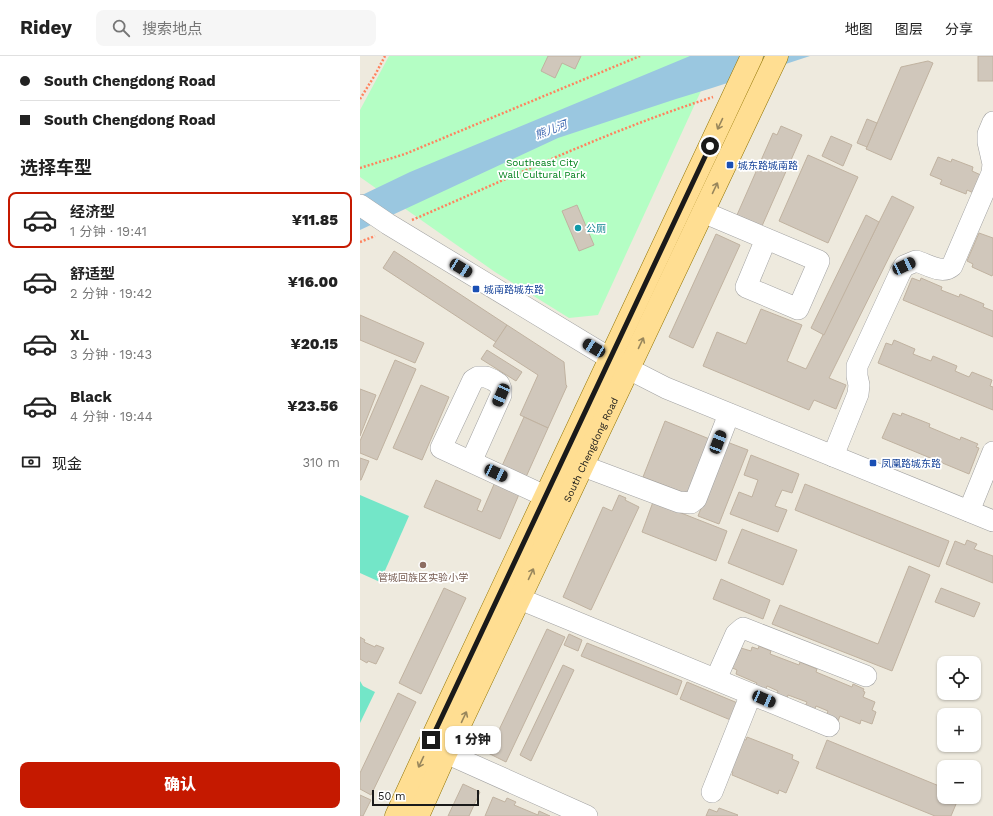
<!DOCTYPE html>
<html lang="zh">
<meta charset="utf-8">
<style>
:root{--surface:#fff;--page:#f6f6f6;--text:#222;--muted:#767676;--line:#e0e0e0;--accent:#c51900}
body{margin:0;font-family:"Work Sans","Noto Sans SC",sans-serif;background:var(--page);color:var(--text);height:100vh;display:flex;flex-direction:column;font-size:15px;white-space:nowrap}
*{box-sizing:border-box;margin:0}
p{font-size:13px;color:var(--muted)}
.icon{flex:none;width:22px;height:22px;fill:none;stroke:currentColor;stroke-width:2;stroke-linecap:round;stroke-linejoin:round}
.map{position:relative;flex:1;overflow:hidden}
.details{display:flex;flex-direction:column;background:var(--surface);width:360px}
.details>*{flex:none}
.top-card{display:grid;align-content:center;height:88px;padding:0 20px;background:var(--surface)}
.fabs{position:absolute;left:577px;top:600px;display:grid;gap:8px}
.fabs a{display:grid;place-items:center;width:44px;height:44px;border-radius:8px;background:var(--surface);box-shadow:0 1px 3px #0004;font-size:20px}
.scale{position:absolute;left:12px;bottom:10px;width:107px;box-sizing:border-box;padding-left:4px;border:2px solid #1a1a1a;border-top:0;font-size:11px;line-height:14px;white-space:nowrap;color:#1a1a1a;-webkit-text-stroke:3px #fff;paint-order:stroke}
.end{position:absolute;width:18px;height:18px;margin:-9px;border:5px solid #1a1a1a;background:#fff;box-shadow:0 0 0 2px #fff}
.from{border-radius:50%}
.bubble{position:absolute;height:28px;border-radius:8px;background:var(--surface);box-shadow:0 1px 3px #0004;font-size:13px;font-weight:800;line-height:28px;text-align:center}
.car{position:absolute;width:12px;height:24px;margin:-12px -6px;border-radius:5px;box-shadow:0 0 3px 1px #0007;background:linear-gradient(#222 24%,#8ab4d8 0 40%,#222 0 76%,#8ab4d8 0 86%,#222 0)}
.top-card b{display:flex;align-items:center;gap:14px;height:38px;font-size:15px}
.top-card b+b{border-top:1px solid var(--line)}
.top-card i{width:10px;height:10px;background:var(--text)}
ul{padding:0;list-style:none}
li{display:flex;align-items:center;gap:12px;height:56px;margin:0 8px 6px;padding:0 12px;border:2px solid transparent;border-radius:8px}
li div{flex:1}
li b{display:block;font-size:15px}
li em{font-style:normal;font-weight:800}
li.current{border-color:var(--accent)}
li>.icon{width:36px;height:36px;stroke-width:1.5}
h2{padding:0 20px;font-size:18px;line-height:48px}
.pay{display:flex;align-items:center;gap:10px;height:44px;padding:0 20px;font-size:15px}
.pay p{margin-inline-start:auto}
.button{display:flex;gap:8px;margin-top:auto;padding:8px 20px}
.button a{flex:1;height:46px;border-radius:8px;background:var(--accent);color:#fff;font-size:16px;font-weight:800;line-height:46px;text-align:center}
header{display:flex;align-items:center;gap:24px;box-sizing:border-box;height:56px;padding:0 20px;background:var(--surface);border-bottom:1px solid var(--line)}
header strong{font-size:19px}
nav{display:flex;gap:22px;margin-inline-start:auto;font-size:14px}
.search{width:280px;height:36px;background:var(--page);display:flex;align-items:center;gap:10px;box-sizing:border-box;padding:0 14px;border-radius:8px;color:var(--muted);font-size:15px}
main{display:flex;flex:1;min-height:0}
.map>svg:first-child{display:block}
.park{fill:#b4fec4}
.pitch{fill:#73e6c8}
.water{fill:#9ac7e0}
.building{fill:#d0c7bb;stroke:#c0b2a0}
.lines{fill:none;stroke-linecap:round;stroke-linejoin:round}
.minor-casing{stroke:#a1a1a1;stroke-width:22}
.major-casing{stroke:#917300;stroke-width:23}
.path{stroke:#ff835e;stroke-width:2.5;stroke-dasharray:2 2;stroke-linecap:butt}
.minor{stroke:#fff;stroke-width:21}
.major{stroke:#ffde92;stroke-width:22}
.oneway{stroke:#98865c}
.route{stroke:#1a1a1a;stroke-width:5}
.transit-dot{fill:#1a4fb4;stroke:#fff;stroke-width:1.5}
.culture-dot{fill:#0f9aa8;stroke:#fff;stroke-width:1.5}
.education-dot{fill:#8d6e63;stroke:#fff;stroke-width:1.5}
.labels{text-anchor:middle;dominant-baseline:central;stroke-width:3.5;stroke-linejoin:round;paint-order:stroke}
.park-label{font-size:10px;fill:#01801b;stroke:#fff}
.transit-label{font-size:10px;fill:#164399;stroke:#fff;text-anchor:start}
.culture-label{font-size:10px;fill:#0d838f;stroke:#fff;text-anchor:start}
.street-label{font-size:10px;fill:#1a1a1a;stroke:#fff}
.education-label{font-size:10px;fill:#785e54;stroke:#fff}
.water-label{font-size:11px;font-style:italic;fill:#3f6ab2;stroke:#fff}
</style>
<header>
<strong>Ridey</strong>
<div class="search"><svg class="icon" aria-label="search" viewBox="0 0 24 24"><circle cx="10" cy="10" r="6"/><path d="M15 15l6 6"/></svg>搜索地点</div>
<nav><a>地图</a><a>图层</a><a>分享</a></nav>
</header>
<main>
<section class="details">
<div class="top-card">
<b><i class="from"></i>South Chengdong Road</b>
<b><i></i>South Chengdong Road</b>
</div>
<h2>选择车型</h2>
<ul>
<li class="current"><svg class="icon" aria-label="car" viewBox="0 0 24 24"><path d="M5 17H2v-5l4-1 3-4h7l3 4 3 1v5h-3M9 17h6M6 11h13"/><circle cx="7" cy="17" r="2"/><circle cx="17" cy="17" r="2"/></svg><div><b>经济型</b><p>1 分钟 · 19:41</p></div><em>¥11.85</em></li>
<li><svg class="icon" aria-label="car" viewBox="0 0 24 24"><path d="M5 17H2v-5l4-1 3-4h7l3 4 3 1v5h-3M9 17h6M6 11h13"/><circle cx="7" cy="17" r="2"/><circle cx="17" cy="17" r="2"/></svg><div><b>舒适型</b><p>2 分钟 · 19:42</p></div><em>¥16.00</em></li>
<li><svg class="icon" aria-label="car" viewBox="0 0 24 24"><path d="M5 17H2v-5l4-1 3-4h7l3 4 3 1v5h-3M9 17h6M6 11h13"/><circle cx="7" cy="17" r="2"/><circle cx="17" cy="17" r="2"/></svg><div><b>XL</b><p>3 分钟 · 19:43</p></div><em>¥20.15</em></li>
<li><svg class="icon" aria-label="car" viewBox="0 0 24 24"><path d="M5 17H2v-5l4-1 3-4h7l3 4 3 1v5h-3M9 17h6M6 11h13"/><circle cx="7" cy="17" r="2"/><circle cx="17" cy="17" r="2"/></svg><div><b>Black</b><p>4 分钟 · 19:44</p></div><em>¥23.56</em></li>
</ul>
<div class="pay"><svg class="icon" aria-label="cash" viewBox="0 0 24 24"><path d="M3 7h18v10H3z"/><circle cx="12" cy="12" r="2"/></svg>现金<p>310 m</p></div>
<div class="button"><a>确认</a></div>
</section>
<div class="map">
<svg width="633" height="760" viewBox="0 0 633 760">
<rect width="100%" height="100%" fill="#eeeade"/>
<path class="park" d="M29,0h328l-119,259 -29,3 -74,-46 -135,-95v-67z"/>
<g class="pitch">
<path d="M0,439l49,21 -29,66 -20,-9z"/>
<path d="M0,625l3,5 12,6 -15,31z"/>
</g>
<path class="water" d="M330,0h120l-98,32 -36,11 -118,39 -198,92v-34l50,-24z"/>
<g class="building">
<path d="M188,0h33l-6,13 -13,-6 -7,15 -14,-7z"/>
<rect x="618" y="0" width="15" height="25"/>
<path d="M568,5l5,2 -42,97 -25,-11 35,-82z"/>
<path d="M507,63l10,4 -10,24 -10,-4z"/>
<path d="M421,70l21,9 -40,91 -25,-11 36,-82 4,2z"/>
<path d="M471,80l21,9 -9,21 -21,-10z"/>
<path d="M448,99l50,22 -30,66 -49,-22z"/>
<path d="M578,101l13,5 1,-3 21,8 -1,4 11,5 -7,18 -9,-4 -1,4 -26,-10 2,-4 -12,-5z"/>
<path d="M532,140l22,11 -85,171 17,7 -10,24 -22,-9 -5,10 -106,-44 14,-34 29,12 15,-35 41,16 -15,36 19,8z"/>
<path d="M217,149l17,40 -15,6 -17,-40z"/>
<path d="M506,159l13,7 -55,113 -13,-7z"/>
<path d="M619,177l14,5v36l-1,2 -20,-9 1,-3 -6,-3z"/>
<path d="M356,178l24,11 -47,103 -24,-11z"/>
<path d="M34,195l113,74 -11,17 -113,-74z"/>
<path d="M552,222l8,3 1,-3 21,9 -1,3 18,7 1,-3 24,10 -1,3 10,4v26l-90,-37z"/>
<path d="M0,259l64,28 -9,20 -55,-23z"/>
<path d="M147,269l57,37 2,23 1,1 -19,42 -28,-13 18,-40 -45,-29z"/>
<path d="M534,284l21,9 -2,5 18,7 2,-5 24,10 -2,5 14,6 3,-5 20,8 -2,6 3,1v23l-115,-47 8,-20 6,2z"/>
<path d="M127,294l35,22 -6,9 -35,-22z"/>
<path d="M35,304l21,9 -39,91 -17,-7v-12z"/>
<path d="M61,329l28,12 -27,63 -29,-12z"/>
<path d="M0,333l16,6 -16,41z"/>
<path d="M533,357l8,3 1,-3 28,11 -1,3 31,13 1,-3 17,7 -2,3 3,1 -10,26 -87,-36z"/>
<path d="M164,361l24,11 -22,49 -24,-11z"/>
<path d="M305,365l47,19 -22,55 -47,-18z"/>
<path d="M367,386l21,8 -29,74 -21,-8z"/>
<path d="M391,399l48,19 -7,19 -10,-3 -7,16 12,4 -9,22 -48,-18 9,-22 13,5 6,-17 -14,-5z"/>
<path d="M0,402l9,3 -8,19h-1z"/>
<path d="M76,424l45,20 -4,10 5,2 13,-30 25,10 -20,47 -76,-32z"/>
<path d="M445,428l144,57 -10,26 -144,-57z"/>
<path d="M259,439l7,3 -1,2 14,7 -48,103 -28,-13 40,-90 9,4z"/>
<path d="M293,446l74,29 -11,30 -74,-29z"/>
<path d="M382,473l55,21 -14,35 -55,-22z"/>
<path d="M607,484l10,4 -3,5 19,7v27l-47,-19 9,-23 10,4z"/>
<path d="M549,510l21,9 -38,96 -120,-47 8,-19 98,39z"/>
<path d="M361,523l49,21 -7,19 -50,-20z"/>
<path d="M84,532l22,10 -45,96 -22,-11z"/>
<path d="M581,532l39,15 -6,14 -39,-15z"/>
<path d="M187,573l18,8 -59,125 -18,-9z"/>
<path d="M209,578l13,6 -4,11 -14,-6z"/>
<path d="M0,581l5,3 -1,2 11,5 1,-2 8,3 -8,16 -8,-3 -1,2 -7,-4z"/>
<path d="M227,587l95,38 -5,14 -96,-39z"/>
<path d="M399,590l12,5 -1,3 29,11 1,-3 17,7 -1,3 36,15 1,-3 11,5 -1,2 2,1 -2,5 12,5 -3,8 4,2 -4,12 -11,-4 -1,4 -20,-8 -2,5 -12,-5 2,-5 -12,-5 -2,5 -9,-4 2,-5 -19,-7 -2,5 -10,-4 2,-5 -11,-5 -2,5 -10,-4 2,-4 -21,-9 1,-4 -9,-4 5,-12 5,2 3,-8 10,3 1,-4 6,2z"/>
<path d="M203,609l11,5 -43,91 -11,-6z"/>
<path d="M327,626l53,22 -7,17 -53,-22z"/>
<path d="M38,637l18,9 -45,93 -11,-6v-16z"/>
<path d="M387,681l46,18 -1,4 7,3 -13,31 -7,-3 -1,4 -46,-19 1,-3 -6,-3 12,-31 7,2z"/>
<path d="M467,684l117,48v9h15l-8,19h-16l-119,-48z"/>
<path d="M103,728l17,8 -11,24h-21z"/>
<path d="M0,739l11,5 -8,16h-3z"/>
<path d="M133,741l12,5 2,-4 9,4 -2,3 24,10 1,-4 11,5h-65z"/>
<path d="M359,752l19,7 -1,1h-31l3,-7 8,3z"/>
</g>
<g class="lines">
<g class="minor-casing">
<g id="minor">
<path d="M0,149l28,19 233,141 45,23 327,133"/>
<path d="M343,156l116,49 -21,48 -52,-22 20,-48"/>
<path d="M473,400l25,-62 1,-9 -2,-9v-10l43,-93 4,-7 12,-5c11,3 26,14 36,5l40,-93 1,-9 -5,-22v-8l5,-12"/>
<path d="M111,406l30,-67v-6l-2,-5 -6,-4 -7,-3h-8l-5,3 -32,68 104,48"/>
<path d="M223,410l96,36 12,1 5,-4 33,-85"/>
<path d="M609,455l24,-59"/>
<path d="M160,543l309,127"/>
<path d="M356,623l20,-45 7,-6 123,48"/>
<path d="M86,697l141,63"/>
<path d="M352,736l39,-98"/>
</g>
</g>
<g class="major-casing">
<g id="major">
<path d="M36,760l41,-89 315,-671"/>
<path id="s1" d="M58,760l28,-63 9,-18 322,-679"/>
</g>
</g>
<g class="path">
<path d="M0,43l15,-24 10,-19"/>
<path d="M0,112l45,-14 235,-98"/>
<path d="M52,164c100,-43 198,-90 301,-123"/>
<path d="M0,186l15,-6"/>
</g>
<use href="#minor" class="minor"/>
<use href="#major" class="major"/>
</g>
<defs><path id="oneway-shaft" d="M-6 0H5M1.5-3L5.5 0L1.5 3" fill="none" stroke-width="1.6" stroke-linecap="round" stroke-linejoin="round"/></defs>
<g class="oneway">
<use href="#oneway-shaft" transform="translate(360 68) rotate(115)"/>
<use href="#oneway-shaft" transform="translate(355 132) rotate(-65)"/>
<use href="#oneway-shaft" transform="translate(281 287) rotate(-65)"/>
<use href="#oneway-shaft" transform="translate(171 518) rotate(-65)"/>
<use href="#oneway-shaft" transform="translate(104 661) rotate(-65)"/>
<use href="#oneway-shaft" transform="translate(61 706) rotate(115)"/>
</g>
<g class="lines">
<path class="route" d="M71,684l279,-594"/>
</g>
<g class="transit-dot">
<rect x="366" y="105" width="8" height="8" rx="2"/>
<rect x="112" y="229" width="8" height="8" rx="2"/>
<rect x="509" y="403" width="8" height="8" rx="2"/>
</g>
<circle class="culture-dot" cx="218" cy="172" r="4"/>
<circle class="education-dot" cx="63" cy="509" r="4"/>
<g class="labels">
<g class="park-label">
<text x="182" y="106">Southeast City<tspan x="182" dy="12">Wall Cultural Park</tspan></text>
</g>
<g class="transit-label">
<text x="378" y="109">城东路城南路</text>
<text x="124" y="233">城南路城东路</text>
<text x="521" y="407">凤凰路城东路</text>
</g>
<g class="culture-label">
<text x="226" y="172">公厕</text>
</g>
<g class="street-label">
<text stroke="none"><textPath href="#s1" startOffset="405">South Chengdong Road</textPath></text>
</g>
<g class="education-label">
<text x="63" y="521">管城回族区实验小学</text>
</g>
<g class="water-label">
<text transform="translate(191 74) rotate(-21)">熊儿河</text>
</g>
</g>
</svg>
<div class="fabs">
<a><svg class="icon" aria-label="locate" viewBox="0 0 24 24"><circle cx="12" cy="12" r="6"/><path d="M12 2v4M12 18v4M2 12h4M18 12h4"/></svg></a>
<a>+</a>
<a>−</a>
</div>
<div class="scale">50 m</div>
<i class="end from" style="left:350px;top:90px"></i>
<i class="end" style="left:71px;top:684px"></i>
<div class="bubble" style="left:85px;top:670px;width:56px">1 分钟</div>
<i class="car" style="left:544px;top:210px;rotate:65deg"></i>
<i class="car" style="left:101px;top:212px;rotate:121deg"></i>
<i class="car" style="left:234px;top:292px;rotate:301deg"></i>
<i class="car" style="left:141px;top:339px;rotate:204deg"></i>
<i class="car" style="left:358px;top:386px;rotate:21deg"></i>
<i class="car" style="left:136px;top:417px;rotate:115deg"></i>
<i class="car" style="left:404px;top:643px;rotate:113deg"></i>
</div>
</main>
